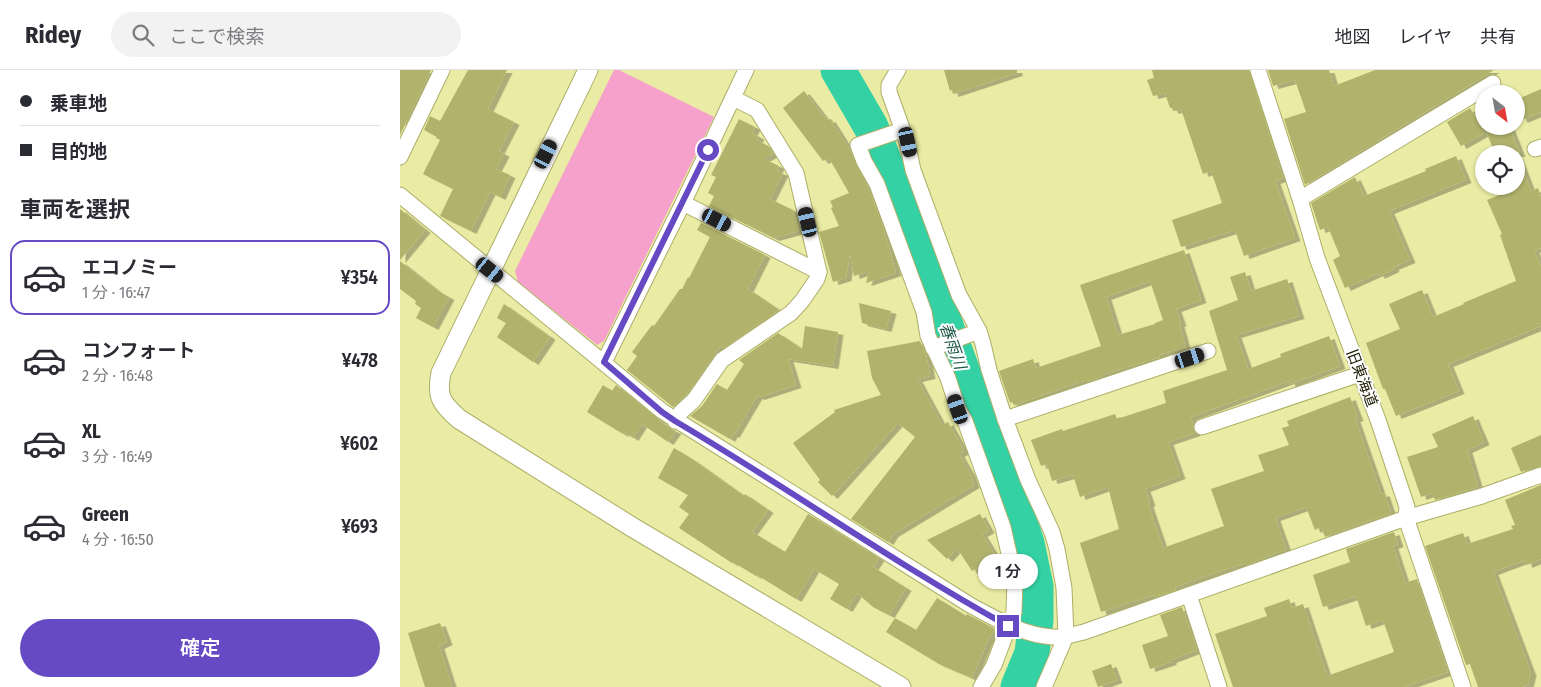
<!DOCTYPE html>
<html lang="ja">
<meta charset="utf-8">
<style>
:root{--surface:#fff;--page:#f2f2f3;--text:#2b2b33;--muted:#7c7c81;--line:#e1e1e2;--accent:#664ac3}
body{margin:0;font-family:"Fira Sans Condensed","Noto Sans JP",sans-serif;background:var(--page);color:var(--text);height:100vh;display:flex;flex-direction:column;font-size:19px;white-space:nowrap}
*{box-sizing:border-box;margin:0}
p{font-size:16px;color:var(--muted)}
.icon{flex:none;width:28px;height:28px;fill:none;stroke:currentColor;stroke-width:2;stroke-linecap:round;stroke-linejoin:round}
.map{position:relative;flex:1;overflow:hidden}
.drawer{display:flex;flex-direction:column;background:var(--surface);width:400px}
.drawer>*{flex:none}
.hud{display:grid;align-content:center;height:110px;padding:0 20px;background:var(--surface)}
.needle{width:32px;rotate:149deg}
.tools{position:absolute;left:1075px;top:15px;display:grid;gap:10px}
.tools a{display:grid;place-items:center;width:50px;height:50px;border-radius:50%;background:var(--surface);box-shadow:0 1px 4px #0004;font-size:25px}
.end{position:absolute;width:22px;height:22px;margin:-11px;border:6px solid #664ac3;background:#fff;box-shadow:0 0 0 2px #fff}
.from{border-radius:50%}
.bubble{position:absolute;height:35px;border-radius:18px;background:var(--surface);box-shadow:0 1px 4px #0004;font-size:16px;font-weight:600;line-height:35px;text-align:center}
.car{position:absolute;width:15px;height:30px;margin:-15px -8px;border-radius:6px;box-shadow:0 0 4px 1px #0007;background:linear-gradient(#222 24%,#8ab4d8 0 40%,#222 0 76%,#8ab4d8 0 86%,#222 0)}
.hud b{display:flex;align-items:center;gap:18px;height:48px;font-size:19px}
.hud b+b{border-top:1px solid var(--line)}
.hud i{width:12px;height:12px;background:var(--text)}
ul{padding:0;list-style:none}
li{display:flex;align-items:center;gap:15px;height:75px;margin:0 10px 8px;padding:0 10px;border:2px solid transparent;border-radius:15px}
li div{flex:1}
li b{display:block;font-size:19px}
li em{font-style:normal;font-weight:600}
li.active{border-color:var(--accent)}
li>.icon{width:45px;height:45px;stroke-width:1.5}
h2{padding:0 20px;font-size:22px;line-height:60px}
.cta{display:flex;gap:10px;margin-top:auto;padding:10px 20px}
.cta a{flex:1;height:58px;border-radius:30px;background:var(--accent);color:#fff;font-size:20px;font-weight:600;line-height:58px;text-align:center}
header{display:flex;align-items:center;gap:30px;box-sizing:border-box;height:70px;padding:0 25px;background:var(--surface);border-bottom:1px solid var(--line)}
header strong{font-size:24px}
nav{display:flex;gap:28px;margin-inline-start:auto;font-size:18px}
.search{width:350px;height:45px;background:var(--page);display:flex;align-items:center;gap:12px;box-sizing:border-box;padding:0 18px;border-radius:28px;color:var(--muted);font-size:19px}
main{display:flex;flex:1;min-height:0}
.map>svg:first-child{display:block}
.green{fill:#f6a1cb}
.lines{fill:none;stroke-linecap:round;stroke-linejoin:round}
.river{stroke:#34d1a5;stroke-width:35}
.building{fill:#b1b26c;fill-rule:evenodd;filter:url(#shadow)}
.minor-casing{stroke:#adae68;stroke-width:17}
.tertiary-casing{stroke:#adae68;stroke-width:21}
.minor{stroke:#fff;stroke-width:15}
.tertiary{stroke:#fff;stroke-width:19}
.route{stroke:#664ac3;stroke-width:6}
.labels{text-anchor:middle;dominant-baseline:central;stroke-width:4;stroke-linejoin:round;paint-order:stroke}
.street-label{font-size:15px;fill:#1b1b01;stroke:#fff}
.water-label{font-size:16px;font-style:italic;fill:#1e5947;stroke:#fff}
</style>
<header>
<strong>Ridey</strong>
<div class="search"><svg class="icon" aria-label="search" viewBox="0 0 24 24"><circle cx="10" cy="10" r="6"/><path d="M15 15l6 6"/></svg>ここで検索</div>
<nav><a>地図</a><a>レイヤ</a><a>共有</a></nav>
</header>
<main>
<section class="drawer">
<div class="hud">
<b><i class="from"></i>乗車地</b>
<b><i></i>目的地</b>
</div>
<h2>車両を選択</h2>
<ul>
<li class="active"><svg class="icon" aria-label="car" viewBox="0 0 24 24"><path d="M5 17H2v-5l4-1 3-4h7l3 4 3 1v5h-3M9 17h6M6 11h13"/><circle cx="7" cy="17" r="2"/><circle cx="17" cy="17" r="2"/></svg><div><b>エコノミー</b><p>1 分 · 16:47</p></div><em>¥354</em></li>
<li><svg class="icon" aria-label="car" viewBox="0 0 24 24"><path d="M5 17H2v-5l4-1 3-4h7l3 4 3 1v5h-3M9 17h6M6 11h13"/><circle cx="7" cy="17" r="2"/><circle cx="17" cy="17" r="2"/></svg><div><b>コンフォート</b><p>2 分 · 16:48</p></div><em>¥478</em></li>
<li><svg class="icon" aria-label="car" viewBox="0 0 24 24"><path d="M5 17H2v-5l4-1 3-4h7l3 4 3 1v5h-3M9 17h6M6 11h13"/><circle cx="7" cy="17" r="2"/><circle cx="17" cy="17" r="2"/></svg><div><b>XL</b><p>3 分 · 16:49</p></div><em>¥602</em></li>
<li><svg class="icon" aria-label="car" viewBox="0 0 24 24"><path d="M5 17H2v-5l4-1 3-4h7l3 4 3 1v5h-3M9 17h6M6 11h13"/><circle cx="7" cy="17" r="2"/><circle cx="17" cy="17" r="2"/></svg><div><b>Green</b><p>4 分 · 16:50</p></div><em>¥693</em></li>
</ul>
<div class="cta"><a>確定</a></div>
</section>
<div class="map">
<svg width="1141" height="617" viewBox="0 0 1141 617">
<defs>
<filter id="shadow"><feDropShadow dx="5.5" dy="3" stdDeviation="0" flood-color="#0004"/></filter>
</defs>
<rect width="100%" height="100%" fill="#eaeba4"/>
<path class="green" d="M214,0h5l95,47 -110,224 -7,4 -79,-63 -3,-11z"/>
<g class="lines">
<path class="river" d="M438,0l33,57 34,87 62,169 25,57 35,103 9,43v34l-4,33 -14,34"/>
</g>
<g class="building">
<path d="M0,0h31l-31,65z"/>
<path d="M68,0h39l-19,39 26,13 -15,29 5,3 -8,15 14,6 -10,22 -10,-5 -19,39 -31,-15 13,-27 -30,-15 17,-34 -4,-2 1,-1 -13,-7 6,-14 10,5z"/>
<path d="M544,0h73v3l-64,21 -1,-4 -2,1z"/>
<path d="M752,0h97l34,108 -8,3 20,57 -51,18 -9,-26 -54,17 -9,-27 50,-17 -11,-32 -8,3 -22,-65 -8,2 -1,-3h-2l-5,-15 -12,3 -6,-16 7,-2z"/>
<path d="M868,0h61l5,16 41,-16h119l-189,115 -21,-66 22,-7 -11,-32 -22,6z"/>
<path d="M1141,19v23l-19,8 -6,-14v-6z"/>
<path d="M404,21l20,26 2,-1 2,4 2,-1 21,33 20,43 11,29 14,49 -30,10 3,-12 -15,5 -4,-23 -4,25 -13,4 -14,-50 20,-6 -8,-18 2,-1 -3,-6 19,-8 -20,-35 -6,3 -40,-53z"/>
<path d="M1070,38l5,8 9,-5v22l-23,13 -14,-24z"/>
<path d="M339,49l16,8 -3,6 7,4 -2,3 11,6 5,8 -9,5 15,7 -2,5 6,2 -13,26 23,11 6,21 -25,7 -65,-32 5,-10 -6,-3 8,-16 -5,-2z"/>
<path d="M1084,56h25l11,28h-25z"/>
<path d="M1117,85l14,36 7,-3 3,9v51l-7,2 7,17v59l-93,38 11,27 -63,25 -11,-27h-2l-17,-46 34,-14 -11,-25 33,-14 11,27 31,-13 -1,-1 53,-22 -16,-46 2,-1 -15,-34 29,-12z"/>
<path d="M1056,86l10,24 -77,31 21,49 -17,7 1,2 -15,7 -1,-3 -33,15 -12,-28 7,-4 -12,-29 -8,3 -9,-27 44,-26 9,19 62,-25 -1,-2z"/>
<path d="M0,139l25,21 -25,30z"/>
<path d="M301,153l64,32 -17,34 31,21 -56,38 -3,-2 -33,48 -14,13 -46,-37 10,-14 -5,-4 20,-27 2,1 26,-37h2l6,-12 1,1 21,-41 -13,-7z"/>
<path d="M784,180l17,50 -25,9 5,14 -2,1 6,21h-1l1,2 -26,8 1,2 -59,18 1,2 -11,3 -12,2 -65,23 -2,-3 -2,1 -11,-32 34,-12 3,9 65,-22 -21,-61zM750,211l13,39 -8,3v1l-37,11 -12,-38z"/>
<path d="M0,191l38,30 11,6 -16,30 -17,-9 5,-10 -6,-4 1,-3 -16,-12z"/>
<path d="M845,202l6,19 36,-12 12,37 -63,19 12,34 33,-12 -1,-3 49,-18 11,30 -50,18 -1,-3 -98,36 4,16 -27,9 12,34 -35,13 5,14 -2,1 15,44 61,-22 -13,-37 53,-18 -6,-16 31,-10 -7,-17 7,-2 -2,-5 63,-24 8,21 -3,1 26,75 3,-1 7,20 -66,24 -4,-10 -6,3 -9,-23 -31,11 11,31 -40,16v-2l-29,9 -42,15 1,3 -22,7v-2l-53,17 -21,-69 39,-14 -11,-42 -28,10 -7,-22 -21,6 -5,-17 -6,2 -10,-26 31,-11 1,2 52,-17 2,5 49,-16 -3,-12 64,-21 -18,-59 29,-11 -8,-23z"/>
<path d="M459,233l32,8 -5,18 -24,-6z"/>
<path d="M104,234l46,33 -17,25 -36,-25 9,-14 -9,-5z"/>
<path d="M405,256l33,6 -5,34 -45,-7 8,26 -37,12 -2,-1 -23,39 -2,-1 -2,5 -40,-23 12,-10 15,-22 10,6 17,-26 -5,-4 39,-27 24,16z"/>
<path d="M520,271l6,13 4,22 -13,3 25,46 6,-3 16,29 -5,3 12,21 3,10 -81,49 -5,8 -37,-23 64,-82 -17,-14 -66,73 -14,-14 2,-2 -27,-37 42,-31 -1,-2 47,-15 -9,-17 -5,-27z"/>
<path d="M203,315l9,6 4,-6 53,43 7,3 -8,11 -26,-18 -9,14 -9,-6 -1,2 -36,-22z"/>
<path d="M1073,346l11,26 -17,8 11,37 -43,13 -3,-7 -11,4 -14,-40 31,-10 -6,-13z"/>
<path d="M1141,365v31l-20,6 -10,-24z"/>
<path d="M274,378l18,11 52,37 1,-2 23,16 -16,22 33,20 23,-38 71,44 -6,9 33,21 -17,27 -16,-8 -16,-14 -10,16 -17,-10 9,-15 -25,-15 -18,30 -39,-24 -1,1 -23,-14 -1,1 -53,-35 10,-14 -10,-7 9,-12 -30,-17z"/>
<path d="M1141,415v74l-14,6 -2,-5 -32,12 38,101 -3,12 -6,2h-44l-8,-23 -4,1 -41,-119 38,-13 4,11 46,-15 -2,-3 4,-1 -10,-25z"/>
<path d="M580,444l9,16 -7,4 14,23 -24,14 -15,-23 -10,11 -20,-19z"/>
<path d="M994,462l4,12 -5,2 12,37 12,-4 31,93 -44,15h-171l-18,-53 52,-18 -3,-8 25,-9 3,9 11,-4 24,72 67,-24 -11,-32 -17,6 -10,-30 -33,11 -10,-32 37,-13 -4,-13z"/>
<path d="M537,528l29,18 1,-2 28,15 -8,13 -15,36 -33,-14 -53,-32 9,-14 21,12z"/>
<path d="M782,537l15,43 -26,10v2l-21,7 -8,-24 26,-9 -8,-21z"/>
<path d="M40,553l7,19 -8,4 13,41h-27l-17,-54z"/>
<path d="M711,594l6,16 -19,7 -6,-16z"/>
</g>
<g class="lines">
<g class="minor-casing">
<g id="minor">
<path d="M498,0l-9,15v7l18,50 6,28 11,30 35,95 20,36 4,13 6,26 16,49 23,61 24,52 5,17 7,39 2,48 -22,51"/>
<path d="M858,0l42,129 17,59 61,162 29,87 -1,11 57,169"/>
<path d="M502,60l-44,15 6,16 13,23 47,128 4,24 20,42 10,31 7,12 38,106 12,53 -1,32 -20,53 -13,22"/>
<path d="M1135,79l6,-2"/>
<path d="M0,87l42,-87"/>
<path d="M0,125l262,216 308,194c26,14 52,30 83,32 10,1 21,-3 31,-5l322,-114 76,-22 59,-21"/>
<path d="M900,129l193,-116"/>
<path d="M283,133l136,69"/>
<path d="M533,278l46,-17"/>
<path d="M204,292l79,-159 63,-133"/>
<path d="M605,349l203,-68"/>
<path d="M275,351l6,-9 13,-12 28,-40 69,-47 11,-12 15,-22 2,-7 -23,-99 -39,-63 -24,-12"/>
<path d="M802,357l158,-53"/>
<path d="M789,525l30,92"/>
</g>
</g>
<g class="tertiary-casing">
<path id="tertiary" d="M188,0l-147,303c-5,24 1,31 18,46l173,108 269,160"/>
</g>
<use href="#minor" class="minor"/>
<use href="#tertiary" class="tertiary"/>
</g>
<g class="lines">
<path class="route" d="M308,80l-104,212 58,50 13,9c112,66 219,142 333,205"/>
</g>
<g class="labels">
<g class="street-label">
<text transform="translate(962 308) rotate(69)">旧東海道</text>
</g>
<g class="water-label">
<text transform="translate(553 276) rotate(70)">春雨川</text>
</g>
</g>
</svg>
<div class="tools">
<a><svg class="needle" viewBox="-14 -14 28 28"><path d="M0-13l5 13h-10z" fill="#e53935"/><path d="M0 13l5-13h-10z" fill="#7c7c81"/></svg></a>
<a><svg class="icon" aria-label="locate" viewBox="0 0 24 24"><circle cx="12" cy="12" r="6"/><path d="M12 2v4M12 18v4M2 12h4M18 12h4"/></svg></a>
</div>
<i class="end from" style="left:308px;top:80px"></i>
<i class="end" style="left:608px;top:556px"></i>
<div class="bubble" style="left:578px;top:484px;width:60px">1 分</div>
<i class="car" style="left:508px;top:72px;rotate:168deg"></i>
<i class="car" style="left:146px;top:84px;rotate:27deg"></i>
<i class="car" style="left:317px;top:150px;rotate:117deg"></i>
<i class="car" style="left:408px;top:152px;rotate:347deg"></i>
<i class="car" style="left:90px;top:200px;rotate:129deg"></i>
<i class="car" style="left:790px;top:288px;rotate:72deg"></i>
<i class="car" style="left:558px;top:339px;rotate:341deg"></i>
</div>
</main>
